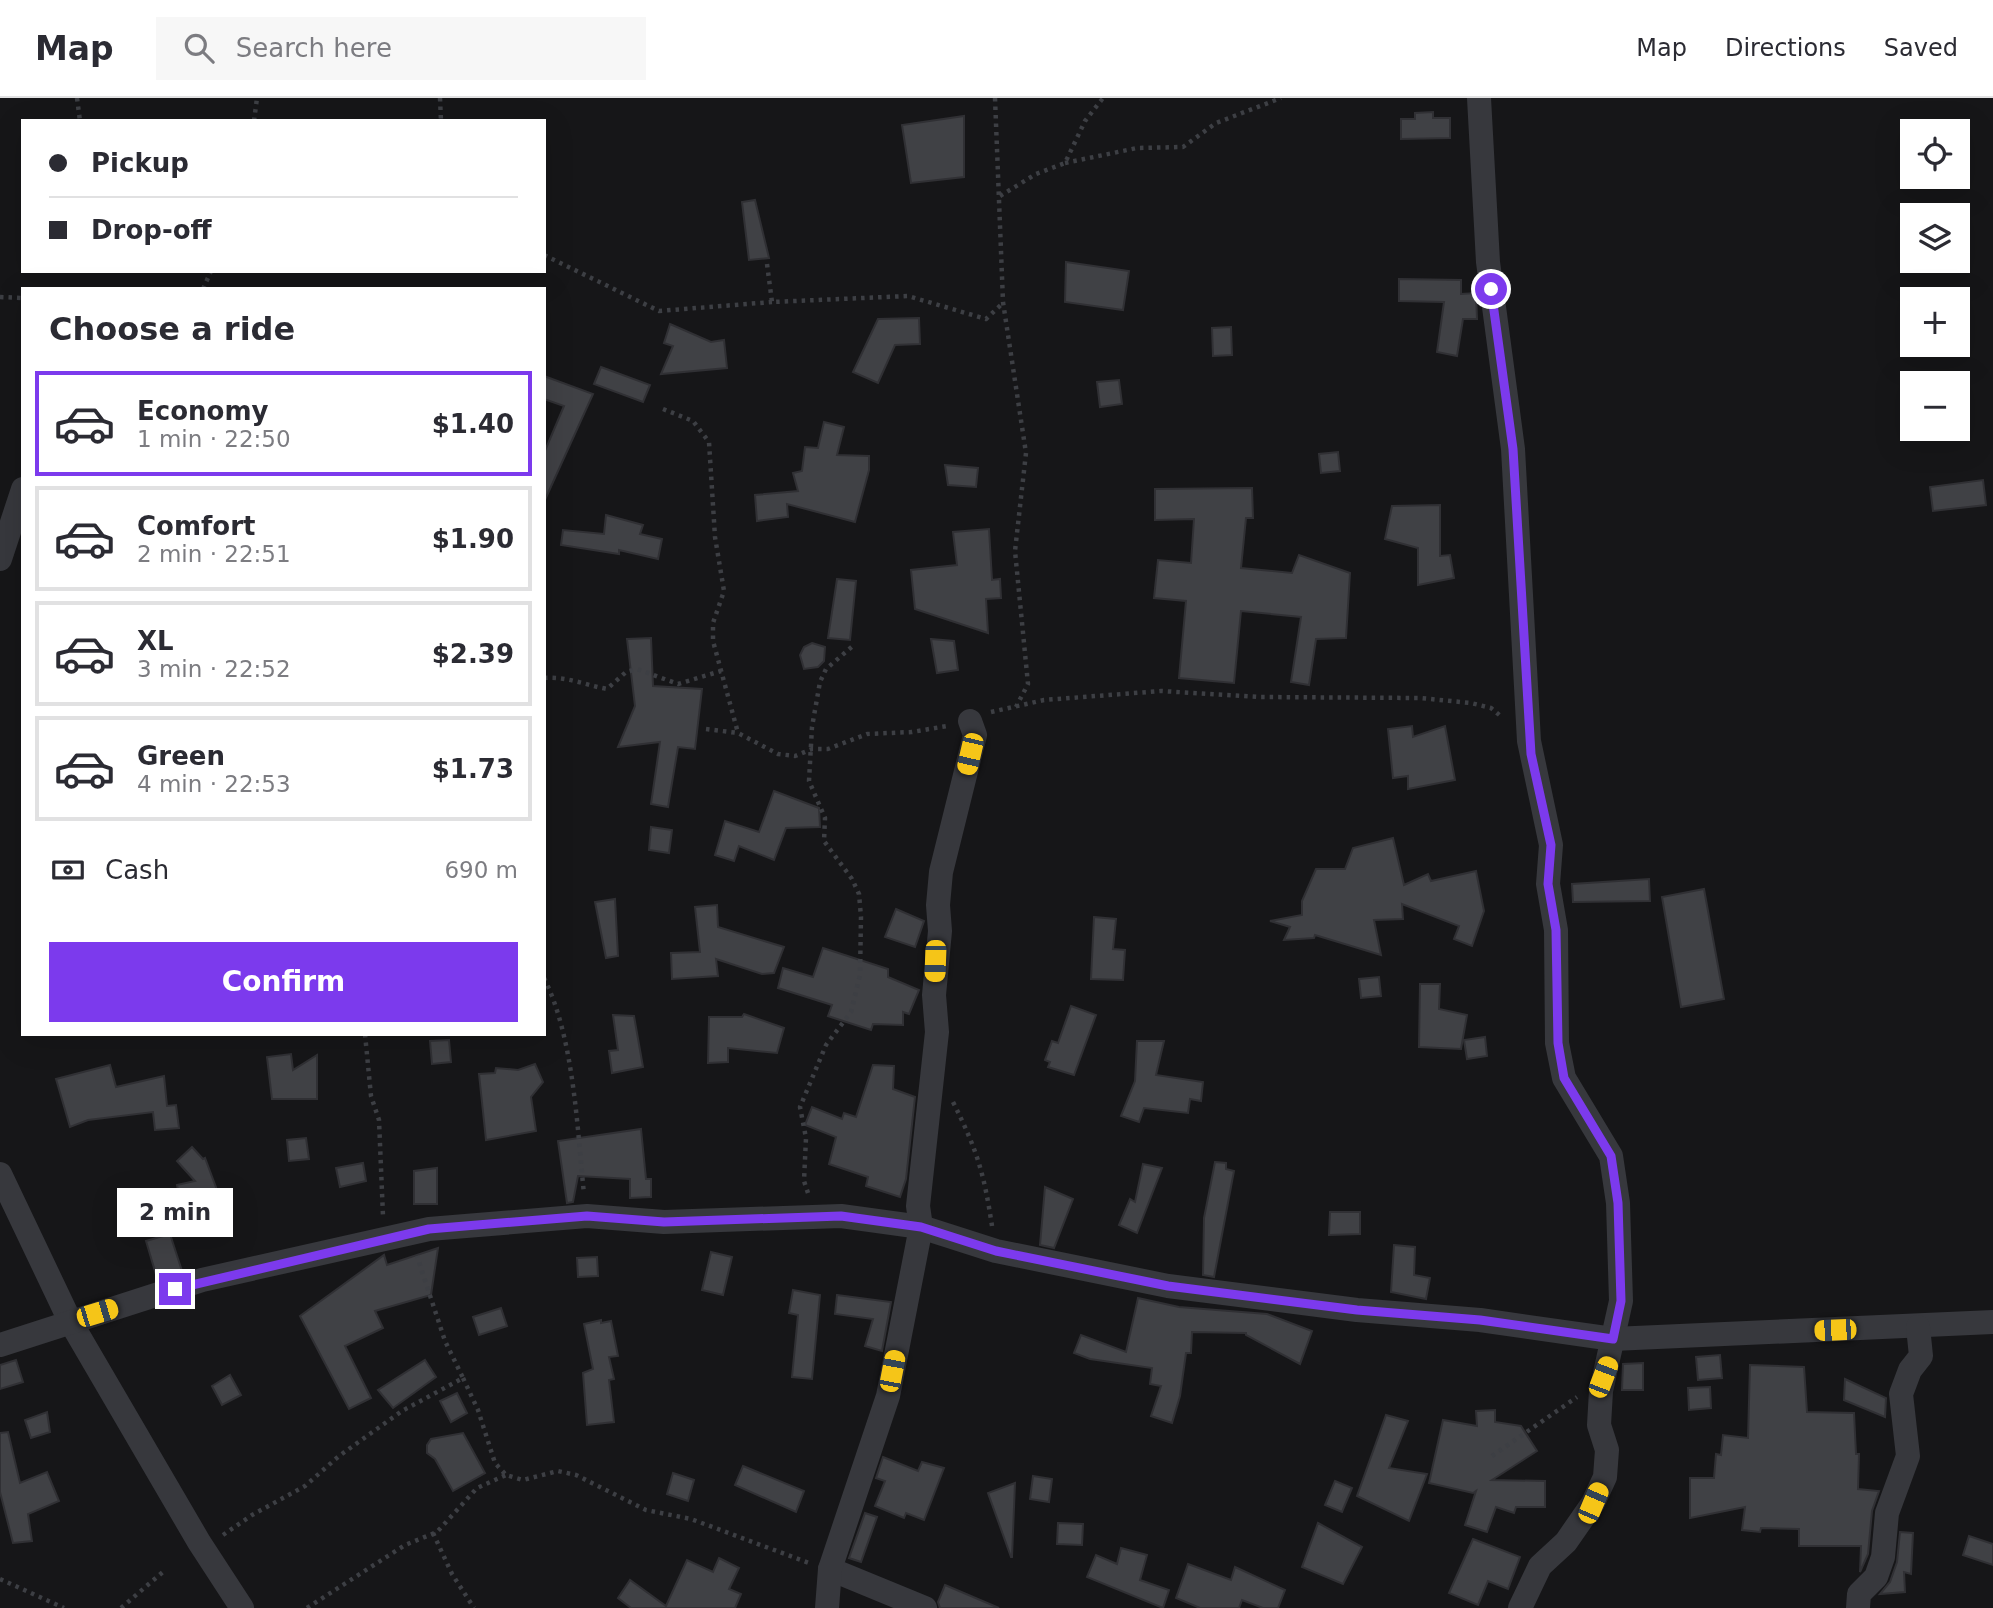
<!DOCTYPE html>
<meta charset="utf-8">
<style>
:root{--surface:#fff;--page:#f7f7f7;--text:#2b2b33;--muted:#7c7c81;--line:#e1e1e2;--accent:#7c3aed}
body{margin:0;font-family:"DejaVu Sans",sans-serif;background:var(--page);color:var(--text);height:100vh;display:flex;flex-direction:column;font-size:26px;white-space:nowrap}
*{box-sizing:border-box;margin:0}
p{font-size:23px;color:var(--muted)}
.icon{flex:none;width:38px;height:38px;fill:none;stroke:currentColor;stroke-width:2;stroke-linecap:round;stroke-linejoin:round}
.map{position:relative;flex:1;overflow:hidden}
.side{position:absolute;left:21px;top:189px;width:525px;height:749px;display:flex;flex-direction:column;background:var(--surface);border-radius:0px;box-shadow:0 7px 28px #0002}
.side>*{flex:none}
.hud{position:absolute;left:21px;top:21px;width:525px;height:154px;border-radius:0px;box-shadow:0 7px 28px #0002;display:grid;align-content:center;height:154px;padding:0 28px;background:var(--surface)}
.controls{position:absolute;left:1900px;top:21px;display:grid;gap:14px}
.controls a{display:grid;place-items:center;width:70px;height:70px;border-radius:0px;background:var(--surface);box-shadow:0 7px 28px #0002;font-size:35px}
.end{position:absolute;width:32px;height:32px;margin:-16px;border:9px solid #7c3aed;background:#fff;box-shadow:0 0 0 4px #fff}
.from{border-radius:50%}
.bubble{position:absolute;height:49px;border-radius:0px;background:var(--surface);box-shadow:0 7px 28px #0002;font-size:23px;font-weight:700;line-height:49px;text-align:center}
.car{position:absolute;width:21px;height:42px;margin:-21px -10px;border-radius:9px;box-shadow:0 0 5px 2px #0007;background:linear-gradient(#f5c518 24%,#345 0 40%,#f5c518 0 76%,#345 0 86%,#f5c518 0)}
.hud b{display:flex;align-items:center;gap:24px;height:66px;font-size:26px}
.hud b+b{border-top:2px solid var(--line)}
.hud i{width:18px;height:18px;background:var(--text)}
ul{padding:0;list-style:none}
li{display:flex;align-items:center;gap:21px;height:105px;margin:0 14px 10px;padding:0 14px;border:4px solid var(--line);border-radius:0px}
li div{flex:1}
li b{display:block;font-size:26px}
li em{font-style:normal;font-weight:700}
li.on{border-color:var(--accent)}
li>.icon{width:63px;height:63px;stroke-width:1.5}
h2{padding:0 28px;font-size:32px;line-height:84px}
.pay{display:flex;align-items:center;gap:18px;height:77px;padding:0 28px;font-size:26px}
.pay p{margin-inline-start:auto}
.cta{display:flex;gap:14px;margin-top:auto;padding:14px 28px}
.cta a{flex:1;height:80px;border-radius:0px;background:var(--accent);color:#fff;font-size:28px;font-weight:700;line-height:80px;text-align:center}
header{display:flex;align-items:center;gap:42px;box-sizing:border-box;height:98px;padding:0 35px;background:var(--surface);border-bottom:2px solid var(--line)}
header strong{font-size:33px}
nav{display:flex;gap:38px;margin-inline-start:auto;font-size:24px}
.search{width:490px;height:63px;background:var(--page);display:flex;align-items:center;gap:18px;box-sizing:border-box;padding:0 24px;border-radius:0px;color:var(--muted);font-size:26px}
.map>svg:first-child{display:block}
.building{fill:#404145;stroke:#303034;stroke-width:2}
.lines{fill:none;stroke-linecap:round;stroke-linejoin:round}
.path{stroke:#3d3f44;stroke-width:4.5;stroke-dasharray:3.5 5;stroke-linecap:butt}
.minor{stroke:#37383d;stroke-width:24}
.route{stroke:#7c3aed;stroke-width:9}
</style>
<header>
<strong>Map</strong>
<div class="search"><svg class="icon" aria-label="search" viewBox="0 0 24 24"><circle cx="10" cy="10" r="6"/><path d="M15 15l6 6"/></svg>Search here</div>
<nav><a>Map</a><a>Directions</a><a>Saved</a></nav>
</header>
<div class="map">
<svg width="1993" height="1510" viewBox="0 0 1993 1510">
<rect width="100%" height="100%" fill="#161618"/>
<g class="building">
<path d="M1433,14v6h17v20l-49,1v-20h14v-6z"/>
<path d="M964,18v61l-53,6 -9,-58z"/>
<path d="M755,102l14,58 -20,2 -7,-58z"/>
<path d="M1066,164l63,9 -6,39 -58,-8z"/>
<path d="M1399,181l62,1v14l15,-1 1,26h-14l-6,37 -20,-4 7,-50 -45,-1z"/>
<path d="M919,220l1,26 -25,1 -17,38 -25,-11 25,-53z"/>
<path d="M670,226l41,18 13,-2 3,28 -66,6 12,-28 -9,-3z"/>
<path d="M1231,229l1,28 -19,1 -1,-28z"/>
<path d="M601,269l49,18 -7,17 -49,-18z"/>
<path d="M544,278l49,18 -49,108v-49l20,-47 -20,-7z"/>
<path d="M1119,282l3,24 -22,3 -3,-25z"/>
<path d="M824,324l20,5 -7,28 32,1v14l-14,52 -68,-18 1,13 -31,4 -2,-26 43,-4 -5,-18 9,-2 3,-24 13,1z"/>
<path d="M1338,354l2,19 -19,2 -2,-19z"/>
<path d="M945,367l33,3 -2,19 -28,-2z"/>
<path d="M1983,382l3,25 -53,6 -3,-24z"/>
<path d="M1252,390l1,30h-7l-5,50 51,5 7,-18 51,18 -4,65 -30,1 -7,46 -18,-3 10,-65 -60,-6 -7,72 -55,-5 7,-77 -32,-3 4,-38 33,3 3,-44 -39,1v-31z"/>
<path d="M1440,407v51l10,-1 4,23 -36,7v-37l-33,-9 7,-33z"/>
<path d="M606,417l37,10 -3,9 22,5 -4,20 -39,-9v4l-58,-9 2,-15 41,4z"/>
<path d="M989,431l3,51 8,-1 1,19 -15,1 2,34 -73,-24 -4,-39 46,-5 -4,-33z"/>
<path d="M837,481l19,2 -6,59 -22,-2z"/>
<path d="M651,540l2,48 49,3 -7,60 -17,-2 -10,60 -17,-3 9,-62 -42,5 17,-41 -8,-67z"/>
<path d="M931,541l23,2 4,29 -21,3z"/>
<path d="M812,545l13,4 -1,14 -6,6 -14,2 -4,-14 4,-8z"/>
<path d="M1412,628l1,11 32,-11 10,54 -47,9v-13l-15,2 -5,-49z"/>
<path d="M774,693l45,17 1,19 -34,1 -12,32 -35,-14 -5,15 -19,-6 10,-34 34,11z"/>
<path d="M651,729l21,3 -3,23 -20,-3z"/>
<path d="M1393,740l11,47 24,-11 3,7 45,-10 8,40 -12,35 -18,-7 5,-13 -57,-22 1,15 -29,1 7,35 -66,-20 -1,3 -30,2 6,-13 -20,-6 32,-6v-14l14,-32h29l8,-21z"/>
<path d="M1649,781l1,22 -77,1 -1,-18z"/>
<path d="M1704,791l20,110 -43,8 -19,-110z"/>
<path d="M615,801l3,57 -12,2 -11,-56z"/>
<path d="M717,807l1,22 66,20 -10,26 -12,1 -46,-15 2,17 -46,3 -1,-26 29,-1 -5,-45z"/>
<path d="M896,811l28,12 -9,26 -30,-10z"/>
<path d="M1094,819l22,2 -3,30 12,1 -2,30 -32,-1z"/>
<path d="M823,850l65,21v8l31,13 -10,24 -6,-2v13l-30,-1 -2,6 -43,-14 4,-11 -54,-17 5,-20 30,9z"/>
<path d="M1379,879l2,19 -20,2 -2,-19z"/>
<path d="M1420,886h20l-1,25 28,6 -6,34 -42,-2z"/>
<path d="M1071,908l25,9 -22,60 -26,-8 2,-5 -5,-2 7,-19 6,2z"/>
<path d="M744,916l40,14 -7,25 -49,-5v14l-20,1 1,-46h33z"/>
<path d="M613,917l21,1 9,51 -31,6 -3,-22 9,-1z"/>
<path d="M1485,939l2,19 -20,3 -3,-19z"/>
<path d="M449,942l2,22 -19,2 -2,-23z"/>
<path d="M1137,943h27l-8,34 47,7 -2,19 -11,-2 -2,14 -44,-5 -5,14 -18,-6 14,-35z"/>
<path d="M291,956l2,16 24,-15v44h-45l-5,-42z"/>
<path d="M535,966l8,18 -12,15 5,34 -50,9 -7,-66 16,-1 1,-5 22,2z"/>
<path d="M110,967l6,22 48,-11 3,30 9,-1 3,23 -24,2 -2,-18 -65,8 -18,7 -14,-48z"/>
<path d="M873,967l21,1 -1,23 22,8 -9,82 -6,18 -34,-11 2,-9 -39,-13 7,-27 -31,-12 7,-18 30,12 2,-6 12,4z"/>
<path d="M641,1031l5,50h5v18l-21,1v-19l-52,-3 -5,26 -6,1 -9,-62z"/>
<path d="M306,1040l3,21 -20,2 -2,-21z"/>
<path d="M192,1049l11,12 2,-1 21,56 -16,-17 -29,7 -4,-19 18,-4 -18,-20z"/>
<path d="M1215,1064l11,1v6l8,2 -20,106 -11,-2 1,-57z"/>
<path d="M363,1065l3,18 -26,6 -4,-19z"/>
<path d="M1143,1066l19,4 -25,65 -18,-8 11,-26 5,3z"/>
<path d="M437,1070v36h-23v-33z"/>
<path d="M1045,1089l28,12 -19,49 -14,-3z"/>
<path d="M1330,1114h30v22l-31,1z"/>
<path d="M170,1136l12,37 -25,7 -11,-37z"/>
<path d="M1394,1147l21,2 -1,28 16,3 -4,21 -35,-7z"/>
<path d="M438,1150l-7,47 -56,16 8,17 -38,18 26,52 -22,11 -49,-93 84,-61 3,10z"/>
<path d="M711,1154l21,5 -9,38 -21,-5z"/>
<path d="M597,1159l1,19 -20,1 -1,-19z"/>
<path d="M793,1192l27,5 -8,84 -20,-2 6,-62 -9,-2z"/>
<path d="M837,1197l54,7 -9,49 -17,-5 8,-27 -38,-5z"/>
<path d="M1138,1200l41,9 88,7 45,17 -12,33 -54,-29v-2l-54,-1 -1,21h-5l-6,43 -8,27 -21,-7 10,-30 -11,-2 2,-16 -62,-9 -16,-6 7,-18 45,17z"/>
<path d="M501,1210l6,18 -28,9 -6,-18z"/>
<path d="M601,1222v3l10,-2 7,35 -9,1 5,22 -5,1 5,42 -27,3 -4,-52 10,-4 -9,-45z"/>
<path d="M1720,1257l2,23 -24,2 -2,-23z"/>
<path d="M16,1262l7,22 -23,7v-24z"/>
<path d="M425,1262l11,17 -43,31 -15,-18z"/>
<path d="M1643,1265v27h-21l1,-26z"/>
<path d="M1750,1267l54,2 3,45 47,1 2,41h3l-1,35 21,2 -7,20 -4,43 -8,18 1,-26h-62v-17l-38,-1 -1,4 -18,-2 3,-23 -55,11v-40h24l2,-24 5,1 2,-20 25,3z"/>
<path d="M230,1277l11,20 -19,10 -10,-19z"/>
<path d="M1845,1281l41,19 -1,19 -41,-17z"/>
<path d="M1710,1289l1,21 -22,2 -1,-22z"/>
<path d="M457,1295l10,20 -16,9 -11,-21z"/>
<path d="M1495,1312v12l26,4 16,25 -45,29 53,1v26h-29l-2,6 -18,-6 -9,25 -22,-7 11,-34 -3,2 -44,-10 14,-63 34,6 -1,-15z"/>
<path d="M47,1314l3,20 -19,6 -6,-18z"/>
<path d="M1386,1317l22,6 -19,47 38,6 -18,47 -52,-25z"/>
<path d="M8,1334l12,51 27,-11 12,29 -31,13 4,27 -19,2 -13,-51v-59z"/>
<path d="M463,1335l22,40 -32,18 -18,-32 -8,-6v-8l4,-6z"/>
<path d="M883,1359l35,14 4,-9 22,6 -20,52 -18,-7 -2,5 -29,-12 10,-25 -9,-3z"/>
<path d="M743,1368l61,25 -8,21 -61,-27z"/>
<path d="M673,1375l21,7 -6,21 -21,-7z"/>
<path d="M1033,1378l19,3 -3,23 -19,-3z"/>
<path d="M1335,1383l17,7 -10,24 -17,-7z"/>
<path d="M1015,1385l-3,74h-1l-23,-64z"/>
<path d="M865,1415l12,4 -16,45 -12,-4z"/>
<path d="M1058,1425l25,1 -1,21 -25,-1z"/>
<path d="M1318,1425l44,24 -19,37 -41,-17z"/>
<path d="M1900,1434l13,1 -2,41 -7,-2 1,20 -25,2 10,-12 7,-20z"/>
<path d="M1969,1438l24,8v21l-30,-10z"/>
<path d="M1473,1441l47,18 -12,32 -20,-8 -10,24 -29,-12z"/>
<path d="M1121,1450l26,7 -7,25 29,10 -6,18 -76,-31 9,-22 21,9z"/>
<path d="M719,1460l20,10 -10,21 12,5 -6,14h-104l-13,-10 12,-18 36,26 21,-46 26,12z"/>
<path d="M1188,1466l43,16 4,-13 50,23 -7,18h-15l-21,-8 -3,8h-39l-24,-10z"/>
<path d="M945,1487l54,23h-59l-2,-6z"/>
</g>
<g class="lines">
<g class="path">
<path d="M77,0l3,23"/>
<path d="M440,0l1,23"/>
<path d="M995,0l8,204 23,151 -11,98 13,133 -12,23"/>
<path d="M254,23l3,-23"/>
<path d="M1065,65l72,-15 46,-1 33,-24 65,-25"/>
<path d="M1000,98l36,-22 29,-11 20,-42 18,-23"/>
<path d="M544,157l115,56 113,-9"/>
<path d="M767,166l5,38 136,-6 78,23 17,-16"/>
<path d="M203,191l8,-18"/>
<path d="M0,199l23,1"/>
<path d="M663,311l30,12 16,21 6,95 9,54 -11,32v18l25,92"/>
<path d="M544,580c22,-2 41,7 63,11l19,-17 11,-3 41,15 43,-13"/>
<path d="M991,614l53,-12 117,-9 100,6 159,1 51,5 20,5 12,10"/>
<path d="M706,631l32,4 40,21 17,2 17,-7h16l39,-15 45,-2 35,-6"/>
<path d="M544,880c30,60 33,149 40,216"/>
<path d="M365,936l6,62 8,24 4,96"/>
<path d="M953,1004c24,48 31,71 39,124"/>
<path d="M808,1095l-4,-12 2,-43 -6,-31 26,-62 25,-33 9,-37 1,-58 -2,-23 -7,-15 -28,-38 1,-23 -16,-37 3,-54 8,-45 6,-13 28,-24"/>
<path d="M463,1280l15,32 17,53 11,12 17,5 35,-9 18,4 70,35 45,9 118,44"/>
<path d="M1492,1358l85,-59"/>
<path d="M433,1435l19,41 22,34"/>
<path d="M223,1437l29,-20 53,-29 34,-30 63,-45 61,-33 -18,-37 -28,-85"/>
<path d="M0,1481l64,29"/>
<path d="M121,1510l43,-37"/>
<path d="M307,1510l98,-63 32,-13 40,-44 29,-13"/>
</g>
<g class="minor">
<path d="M1479,0l9,164 25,187 16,292 22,104 -3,39 8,46 1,113 7,35 47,78 7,47 3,98 -20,90 -2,34 8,25 -2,27 -12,26 -27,39 -26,24 -20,42"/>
<path d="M0,461l23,-70"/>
<path d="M0,1076l70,147 129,221 43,66"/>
<path d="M0,1247l202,-65 227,-51 158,-13 77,6 177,-6 80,11 75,24 172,35 189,24 123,10 133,19 380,-17"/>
<path d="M830,1471l95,39"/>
<path d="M827,1510l3,-39 58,-173 33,-169 -3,-21 19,-174 -3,-37 6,-64 -2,-26 3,-33 34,-137 -5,-14"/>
<path d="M1858,1510l1,-14 17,-17 7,-20 4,-44 21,-57 -7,-62 9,-24 11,-14 -3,-29"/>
</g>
</g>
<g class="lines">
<path class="route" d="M175,1191l254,-60 158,-13 77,6 177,-6 80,11 75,24 172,35 189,24 123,10 133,19 8,-38 -3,-98 -7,-47 -47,-78 -6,-35 -2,-113 -8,-46 3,-39 -20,-91 -18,-305 -22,-160"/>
</g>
</svg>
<div class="controls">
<a><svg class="icon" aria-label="locate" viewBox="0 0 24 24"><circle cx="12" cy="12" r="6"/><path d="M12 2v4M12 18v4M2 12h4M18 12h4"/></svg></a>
<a><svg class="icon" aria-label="layers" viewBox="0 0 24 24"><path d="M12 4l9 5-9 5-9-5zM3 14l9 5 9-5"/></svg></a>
<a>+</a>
<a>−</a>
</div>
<i class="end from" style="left:1491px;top:191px"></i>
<i class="end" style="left:175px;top:1191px"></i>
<div class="bubble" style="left:117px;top:1090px;width:116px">2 min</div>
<i class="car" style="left:970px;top:656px;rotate:193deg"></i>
<i class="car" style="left:935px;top:863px;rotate:182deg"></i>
<i class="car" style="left:97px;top:1215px;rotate:73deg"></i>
<i class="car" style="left:1835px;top:1232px;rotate:268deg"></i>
<i class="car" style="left:892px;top:1273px;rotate:11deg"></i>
<i class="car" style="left:1603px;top:1279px;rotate:21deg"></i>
<i class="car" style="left:1593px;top:1405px;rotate:23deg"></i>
<div class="hud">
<b><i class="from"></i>Pickup</b>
<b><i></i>Drop-off</b>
</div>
<section class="side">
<h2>Choose a ride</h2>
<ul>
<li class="on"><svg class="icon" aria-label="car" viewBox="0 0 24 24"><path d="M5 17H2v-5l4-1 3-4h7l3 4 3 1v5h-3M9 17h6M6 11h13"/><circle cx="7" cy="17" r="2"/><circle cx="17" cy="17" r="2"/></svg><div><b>Economy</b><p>1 min · 22:50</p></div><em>$1.40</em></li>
<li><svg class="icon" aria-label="car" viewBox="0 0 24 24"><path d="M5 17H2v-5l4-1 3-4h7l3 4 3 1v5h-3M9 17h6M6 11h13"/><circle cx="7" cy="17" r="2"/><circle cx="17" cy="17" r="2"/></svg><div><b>Comfort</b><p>2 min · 22:51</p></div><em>$1.90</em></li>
<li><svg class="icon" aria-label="car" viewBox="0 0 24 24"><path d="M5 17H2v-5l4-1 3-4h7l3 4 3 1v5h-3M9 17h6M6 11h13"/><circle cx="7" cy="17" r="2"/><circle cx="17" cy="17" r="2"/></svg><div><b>XL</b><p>3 min · 22:52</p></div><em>$2.39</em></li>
<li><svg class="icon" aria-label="car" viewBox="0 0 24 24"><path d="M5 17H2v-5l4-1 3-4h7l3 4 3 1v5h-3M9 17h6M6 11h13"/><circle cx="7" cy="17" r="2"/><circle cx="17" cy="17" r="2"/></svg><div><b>Green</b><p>4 min · 22:53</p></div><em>$1.73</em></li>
</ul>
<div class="pay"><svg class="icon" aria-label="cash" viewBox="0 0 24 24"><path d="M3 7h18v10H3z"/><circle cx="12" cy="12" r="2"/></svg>Cash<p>690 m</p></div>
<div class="cta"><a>Confirm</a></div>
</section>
</div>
